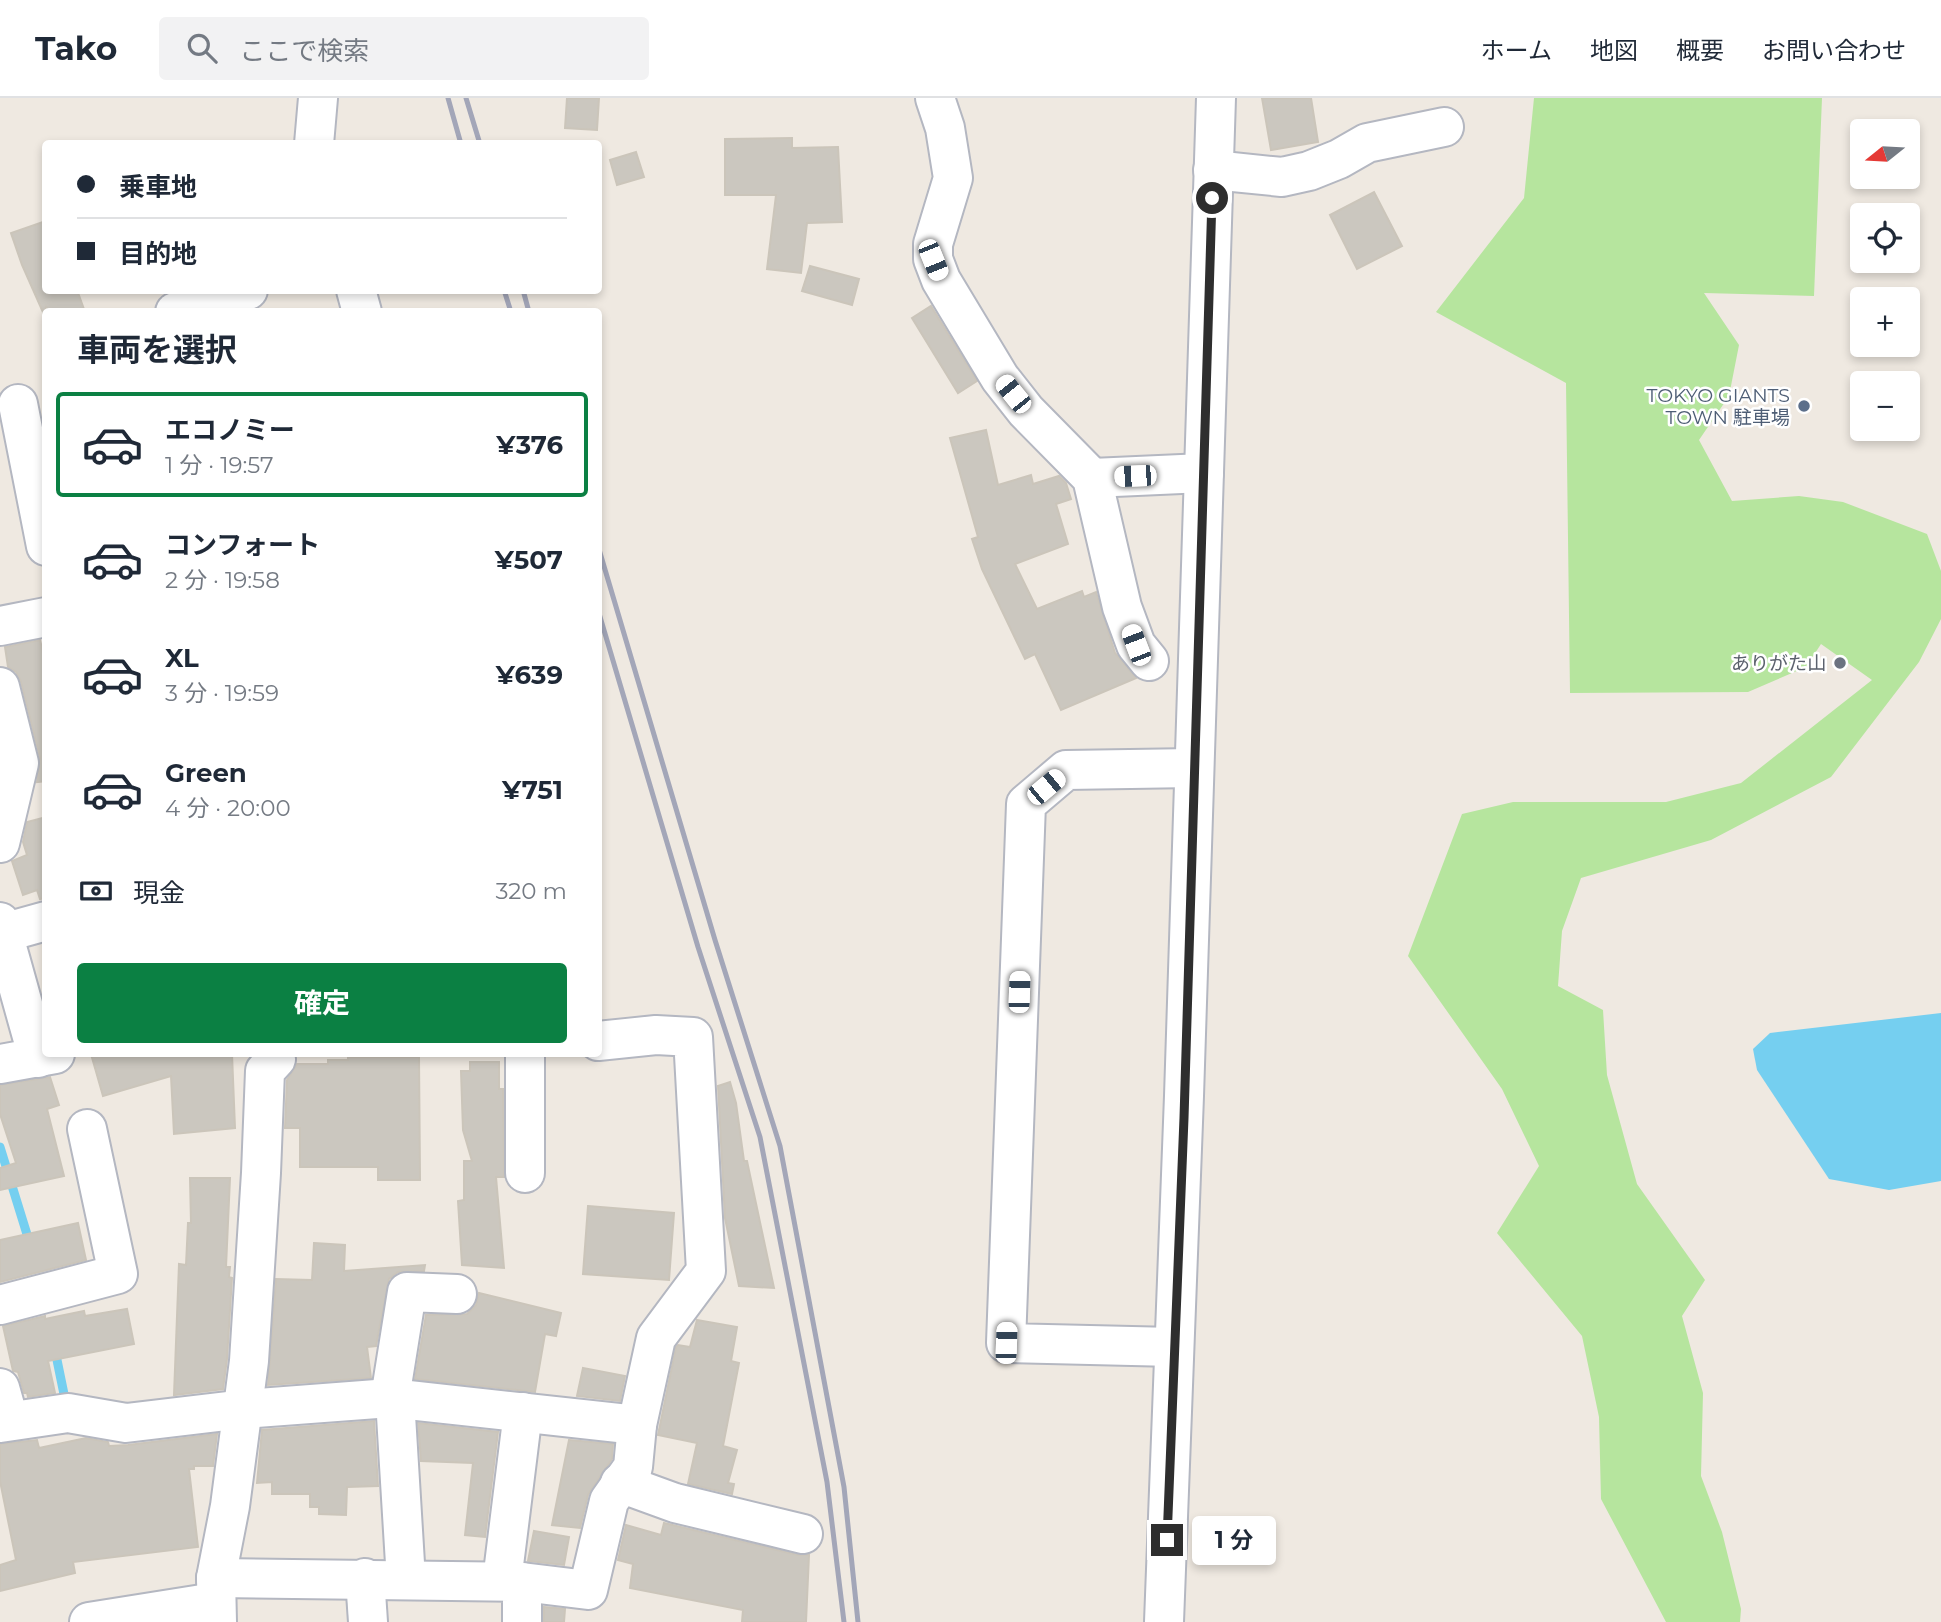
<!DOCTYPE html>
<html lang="ja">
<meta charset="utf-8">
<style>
:root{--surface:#fff;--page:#f2f2f3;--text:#1f2937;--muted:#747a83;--line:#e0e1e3;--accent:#0b8043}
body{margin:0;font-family:Montserrat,"Noto Sans JP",sans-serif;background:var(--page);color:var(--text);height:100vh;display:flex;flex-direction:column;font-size:26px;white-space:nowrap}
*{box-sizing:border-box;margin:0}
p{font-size:23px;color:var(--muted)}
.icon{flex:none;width:38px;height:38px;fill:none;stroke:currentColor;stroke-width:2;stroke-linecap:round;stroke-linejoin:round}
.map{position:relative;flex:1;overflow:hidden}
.sheet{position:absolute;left:42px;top:210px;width:560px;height:749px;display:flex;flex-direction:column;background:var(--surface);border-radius:7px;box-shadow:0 4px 10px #0003}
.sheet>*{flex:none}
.top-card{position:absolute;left:42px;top:42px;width:560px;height:154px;border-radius:7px;box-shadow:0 4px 10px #0003;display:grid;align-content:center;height:154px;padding:0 35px;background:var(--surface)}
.needle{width:46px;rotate:252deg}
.fabs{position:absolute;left:1850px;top:21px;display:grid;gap:14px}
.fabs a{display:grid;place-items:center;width:70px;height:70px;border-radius:7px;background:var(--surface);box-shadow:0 4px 10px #0003;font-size:35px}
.end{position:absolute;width:32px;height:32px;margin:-16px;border:9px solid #2e2e2e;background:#fff;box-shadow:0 0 0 4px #fff}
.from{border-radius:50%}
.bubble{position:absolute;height:49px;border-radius:7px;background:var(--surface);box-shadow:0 4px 10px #0003;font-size:23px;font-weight:700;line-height:49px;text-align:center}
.car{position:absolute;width:21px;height:42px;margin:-21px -10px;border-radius:9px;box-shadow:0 0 5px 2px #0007;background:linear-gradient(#fff 24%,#345 0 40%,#fff 0 76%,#345 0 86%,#fff 0)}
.top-card b{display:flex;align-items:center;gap:24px;height:66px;font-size:26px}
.top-card b+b{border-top:2px solid var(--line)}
.top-card i{width:18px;height:18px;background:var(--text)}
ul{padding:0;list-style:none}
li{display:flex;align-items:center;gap:21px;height:105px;margin:0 14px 10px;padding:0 21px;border:4px solid transparent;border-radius:7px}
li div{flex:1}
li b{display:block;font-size:26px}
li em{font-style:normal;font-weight:700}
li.selected{border-color:var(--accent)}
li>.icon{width:63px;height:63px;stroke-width:1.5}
h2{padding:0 35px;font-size:32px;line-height:84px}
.pay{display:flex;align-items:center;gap:18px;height:77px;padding:0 35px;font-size:26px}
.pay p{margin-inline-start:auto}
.primary-button{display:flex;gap:14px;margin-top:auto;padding:14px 35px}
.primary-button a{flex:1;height:80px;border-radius:7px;background:var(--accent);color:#fff;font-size:28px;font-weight:700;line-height:80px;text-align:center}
header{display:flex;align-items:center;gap:42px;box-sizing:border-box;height:98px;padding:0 35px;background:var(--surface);border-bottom:2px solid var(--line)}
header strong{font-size:33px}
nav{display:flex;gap:38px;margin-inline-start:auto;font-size:24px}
.search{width:490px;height:63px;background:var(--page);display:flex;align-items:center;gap:18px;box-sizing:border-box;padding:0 24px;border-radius:7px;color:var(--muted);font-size:26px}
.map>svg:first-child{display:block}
.green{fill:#b6e59e}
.water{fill:#75cff0}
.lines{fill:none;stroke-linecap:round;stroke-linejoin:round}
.stream{stroke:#75cff0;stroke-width:9}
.building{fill:#cbc7bf;stroke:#cbc5ba;stroke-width:2}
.minor-casing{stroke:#b4b7c1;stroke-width:42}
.minor{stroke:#fff;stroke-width:38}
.rail{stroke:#a3a6b8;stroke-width:5}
.route{stroke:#2e2e2e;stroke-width:9}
.service-dot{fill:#5c6f8a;stroke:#fff;stroke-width:2.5}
.worship-dot{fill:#6b7280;stroke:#fff;stroke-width:2.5}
.labels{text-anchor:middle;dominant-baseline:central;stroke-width:5;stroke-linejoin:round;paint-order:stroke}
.service-label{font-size:19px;fill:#4e5e75;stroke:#fff;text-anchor:end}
.worship-label{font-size:19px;fill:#5b616d;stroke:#fff;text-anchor:end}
</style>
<header>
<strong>Tako</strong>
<div class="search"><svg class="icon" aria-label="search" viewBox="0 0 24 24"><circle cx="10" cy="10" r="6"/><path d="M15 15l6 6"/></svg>ここで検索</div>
<nav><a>ホーム</a><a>地図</a><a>概要</a><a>お問い合わせ</a></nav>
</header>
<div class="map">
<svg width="1941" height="1524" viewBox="0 0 1941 1524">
<rect width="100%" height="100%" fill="#efe9e1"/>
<path class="green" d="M1534,0h288l-8,198 -110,-3 35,52 -10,51 -30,44 33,61 67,-5 44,6 84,32 14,37v48l-22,43 -88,115 -120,63 -130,38 -19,53 -4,55 45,24 4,65 30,109 68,96 -23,36 21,77 -2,83 21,56 19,77 -1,13h-74l-65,-123 -2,-82 -17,-81 -85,-103 42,-67 -37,-77 -94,-133 54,-142 51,-12h153l75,-19 131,-103 -51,-36 -15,23 -58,25 -178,1 -4,-310 -130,-71 88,-114z"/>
<path class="water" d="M1941,915v168l-52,9 -60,-11 -72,-109 -4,-21 17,-16z"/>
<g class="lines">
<g class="stream">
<path d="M0,1049l30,97"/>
<path d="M58,1251l-1,11 8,39"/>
</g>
</g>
<g class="building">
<path d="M567,0h32l-2,32 -32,-2z"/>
<path d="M1262,0h49l7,44 -47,8z"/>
<path d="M792,40v10l46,-1 4,75 -35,1 -6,50 -34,-4 9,-74h-51v-56z"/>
<path d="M636,54l8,25 -27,8 -7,-25z"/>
<path d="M1374,94l28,54 -45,23 -27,-54z"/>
<path d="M46,123v69h31l8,22h-38l-1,-6v13l-24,-54 -11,-32z"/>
<path d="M810,168l49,13 -7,26 -50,-14z"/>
<path d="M931,208l46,75 -19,12 -46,-75z"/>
<path d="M986,332l12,55 33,-10 2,9 26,-8 7,7 5,16 -15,5 12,40 -53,20 22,45 45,-18 2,6 12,-5 19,61 21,25 -75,32 -26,-56 -10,5 -43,-90 -10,-30 6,-2 -28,-99z"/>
<path d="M40,542l6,25v116l-9,1 3,-24 -19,-76 -5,-10 -8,-5 -3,-20z"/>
<path d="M46,719v81l-6,1 -3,-9 -14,5 -11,-34 15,-6 -4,-13 4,-20z"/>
<path d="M91,956h141l3,74 -61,6 -3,-58 -68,20z"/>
<path d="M348,959h71l1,123h-42v-13h-78v-39h-15l2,-48 10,-16h31v-4h20z"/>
<path d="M470,964h29v27h4l1,88h-8l8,91 -42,-3 -4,-64 6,-1v-39h8l-9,-31 -2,-59h9z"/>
<path d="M50,979l9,28 -12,4 17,67 -64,14v-22l16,-5 -16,-49v-29z"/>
<path d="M730,984l6,21 8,58h3l27,127 -35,-2 -14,-68 -7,-132z"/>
<path d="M190,1080h40l-4,89h4l-1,10 3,1 -5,81 -4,30 -49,6 5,-131 7,1 2,-42h3z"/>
<path d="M588,1108l86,7 -5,67 -86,-6z"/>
<path d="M78,1125l8,37 -86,22v-42z"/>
<path d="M314,1145l31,2 -1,26 81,-6 -1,6 -26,1 -9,7 -13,67 -9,1 4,31 -103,7 8,-106 36,1z"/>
<path d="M479,1195l82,20 -5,23 -11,-2 -10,58 -120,-13 11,-64 41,-1 9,-9z"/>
<path d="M127,1211l7,35 -86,17 7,32 -27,4 -1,-4h-3l-6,-21 -5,-1 -10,-45 42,-10v3l39,-8 1,5z"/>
<path d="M697,1222l40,7 -6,34 8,2 -16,83 14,4 -9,33 6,1 -2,10 -44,-10 9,-41 -39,-8 18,-88 2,-2 12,2z"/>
<path d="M583,1270l42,8 -5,25 -43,-5z"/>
<path d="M374,1323l4,65 -31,1 -1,28 -27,-1v-7h-9v-13h-38v-12l-15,1 5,-53z"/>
<path d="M418,1325l80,9 -13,105 -20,-2 8,-72 -52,-2z"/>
<path d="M217,1336l-4,32h-19v3h-5l9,78 -125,15 2,11 -75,18v-26l16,-5 -16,-79v-37l37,-4 2,8 47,-10 22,4 1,4 19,-1z"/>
<path d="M569,1342l44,4 -1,15 -24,36 -8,33 -28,-3z"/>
<path d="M664,1425l134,32h11l-3,67h-64l1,-12 -113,-22 3,-24 -15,-4 8,-35 35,10z"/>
<path d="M534,1433l35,6 -5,28 -36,-4z"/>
<path d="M544,1509l21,2 -1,13h-20z"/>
</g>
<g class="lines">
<g class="minor-casing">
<g id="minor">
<path d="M935,0l10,30 8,50 -20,66v15l8,21 59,98 26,33 66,67 30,129 14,38 13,16"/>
<path d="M314,46l4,-46"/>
<path d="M1213,72l69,7 27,-6 30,-12 28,-16 77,-16"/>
<path d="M356,192l6,22"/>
<path d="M175,214l73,-22"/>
<path d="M18,306l28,142"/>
<path d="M1092,380l112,-5"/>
<path d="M0,528l46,-9"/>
<path d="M0,589l19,76 -19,80"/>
<path d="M0,824l38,136"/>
<path d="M3,835l43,-12"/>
<path d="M525,956v119"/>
<path d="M0,966l55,-10"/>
<path d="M0,1207l118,-31 -31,-145"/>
<path d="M1174,1249l-168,-4 20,-539 40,-34 128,-2"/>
<path d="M0,1290l9,32"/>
<path d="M390,1300l17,-106 50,2"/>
<path d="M395,1301l11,181"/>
<path d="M0,1325l68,-10 58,10 118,-14 146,-11 247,27 19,-87 50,-67 -13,-234 -37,-2 -58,6"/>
<path d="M620,1385l55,20 128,31"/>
<path d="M216,1480l306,4v40"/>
<path d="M365,1480l3,44"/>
<path d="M502,1483l21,-169"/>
<path d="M522,1484l66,8 21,-89 24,-34 4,-42"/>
<path d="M89,1524l126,-20"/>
<path d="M217,1524l-1,-44 14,-72 19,-145 12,-188 4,-102 11,-12 -2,-5"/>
<path d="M1164,1524l20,-526 32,-998"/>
</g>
</g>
<use href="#minor" class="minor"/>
<g class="rail">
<path d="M448,0l13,46"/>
<path d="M466,0l14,46"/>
<path d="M504,192l7,22"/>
<path d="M523,192l6,22"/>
<path d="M598,448l117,394 65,206 64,341 14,135"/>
<path d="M598,512l100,337 62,190 67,345 17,140"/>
</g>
</g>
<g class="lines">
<path class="route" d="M1167,1442l17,-422 28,-920"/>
</g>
<circle class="service-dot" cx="1804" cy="308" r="7"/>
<circle class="worship-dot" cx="1840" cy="565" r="7"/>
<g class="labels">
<g class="service-label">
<text x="1790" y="297">TOKYO GIANTS<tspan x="1790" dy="22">TOWN 駐車場</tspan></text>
</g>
<g class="worship-label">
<text x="1826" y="565">ありがた山</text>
</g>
</g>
</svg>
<div class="fabs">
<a><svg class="needle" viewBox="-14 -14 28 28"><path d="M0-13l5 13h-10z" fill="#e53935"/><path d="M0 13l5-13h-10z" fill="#747a83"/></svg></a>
<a><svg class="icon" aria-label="locate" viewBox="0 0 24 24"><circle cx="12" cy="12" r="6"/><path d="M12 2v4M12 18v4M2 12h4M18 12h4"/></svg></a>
<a>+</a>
<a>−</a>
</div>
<i class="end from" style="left:1212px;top:100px"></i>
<i class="end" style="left:1167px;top:1442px"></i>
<div class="bubble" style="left:1192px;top:1418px;width:84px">1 分</div>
<i class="car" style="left:933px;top:162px;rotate:158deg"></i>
<i class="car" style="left:1013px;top:296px;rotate:321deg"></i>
<i class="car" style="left:1135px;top:378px;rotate:268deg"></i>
<i class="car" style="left:1136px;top:547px;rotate:339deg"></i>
<i class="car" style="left:1046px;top:689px;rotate:50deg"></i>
<i class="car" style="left:1019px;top:894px;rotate:2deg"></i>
<i class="car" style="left:1006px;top:1245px;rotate:2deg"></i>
<div class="top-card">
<b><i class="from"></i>乗車地</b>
<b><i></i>目的地</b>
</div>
<section class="sheet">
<h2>車両を選択</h2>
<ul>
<li class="selected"><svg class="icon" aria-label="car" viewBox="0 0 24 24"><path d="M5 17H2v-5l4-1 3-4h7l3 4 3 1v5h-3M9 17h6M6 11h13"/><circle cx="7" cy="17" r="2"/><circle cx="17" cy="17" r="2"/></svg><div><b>エコノミー</b><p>1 分 · 19:57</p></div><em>¥376</em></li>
<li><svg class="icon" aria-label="car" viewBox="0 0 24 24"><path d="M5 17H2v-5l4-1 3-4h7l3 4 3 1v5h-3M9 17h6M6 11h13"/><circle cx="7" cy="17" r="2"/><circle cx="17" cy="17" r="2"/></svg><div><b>コンフォート</b><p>2 分 · 19:58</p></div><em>¥507</em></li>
<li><svg class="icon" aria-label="car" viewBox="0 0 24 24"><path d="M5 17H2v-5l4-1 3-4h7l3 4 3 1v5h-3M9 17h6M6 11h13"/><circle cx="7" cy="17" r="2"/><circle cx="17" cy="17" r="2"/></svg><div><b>XL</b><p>3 分 · 19:59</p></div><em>¥639</em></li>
<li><svg class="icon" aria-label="car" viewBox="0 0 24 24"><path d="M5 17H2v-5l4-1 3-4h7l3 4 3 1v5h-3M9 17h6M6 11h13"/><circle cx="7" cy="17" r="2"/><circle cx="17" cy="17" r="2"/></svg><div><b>Green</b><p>4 分 · 20:00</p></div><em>¥751</em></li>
</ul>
<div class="pay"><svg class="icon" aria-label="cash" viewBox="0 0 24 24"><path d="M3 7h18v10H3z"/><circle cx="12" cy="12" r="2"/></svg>現金<p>320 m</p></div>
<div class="primary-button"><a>確定</a></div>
</section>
</div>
